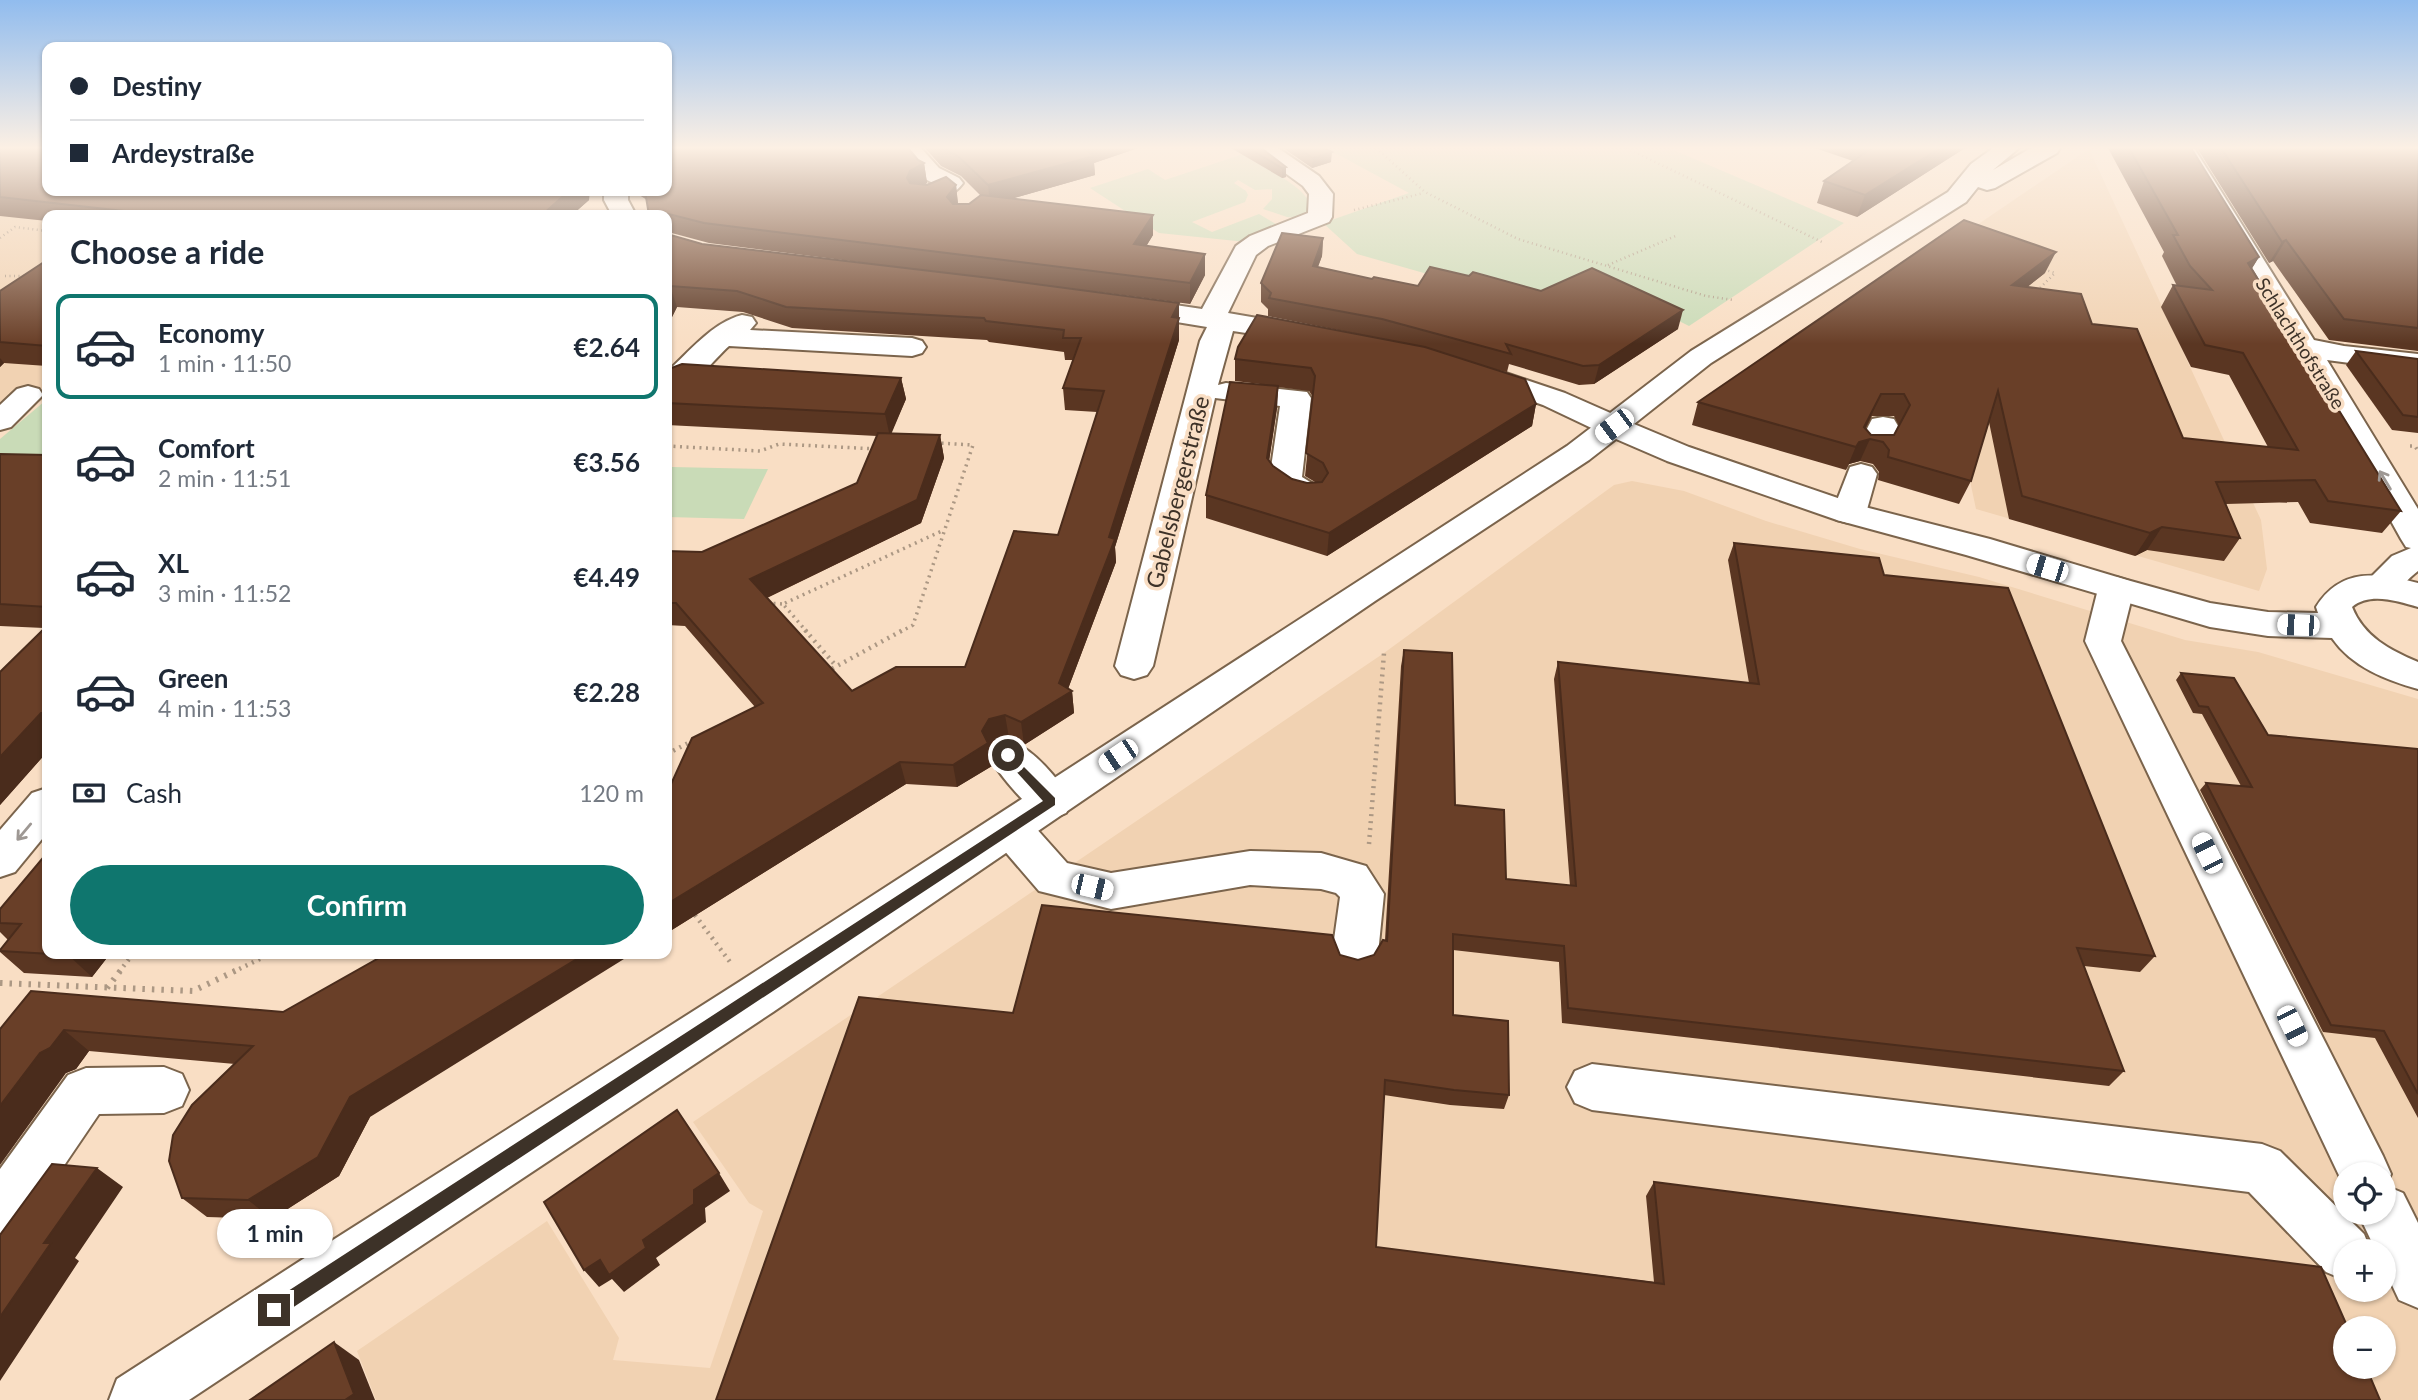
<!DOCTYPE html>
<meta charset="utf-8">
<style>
:root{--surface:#fff;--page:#f2f2f3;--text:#1f2937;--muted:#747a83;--line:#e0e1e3;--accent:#0f766e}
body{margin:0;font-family:Lato,sans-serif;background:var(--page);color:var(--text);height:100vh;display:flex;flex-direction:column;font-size:26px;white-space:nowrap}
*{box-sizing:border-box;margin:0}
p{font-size:23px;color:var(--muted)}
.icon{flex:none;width:38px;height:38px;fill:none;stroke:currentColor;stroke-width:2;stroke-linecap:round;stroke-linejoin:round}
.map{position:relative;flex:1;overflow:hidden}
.panel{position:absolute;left:42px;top:210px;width:630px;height:749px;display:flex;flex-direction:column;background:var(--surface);border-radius:14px;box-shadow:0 2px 5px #0004}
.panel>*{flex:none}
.guide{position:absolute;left:42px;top:42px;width:630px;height:154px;border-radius:14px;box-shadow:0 2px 5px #0004;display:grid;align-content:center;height:154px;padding:0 28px;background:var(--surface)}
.buttons{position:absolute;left:2333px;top:1162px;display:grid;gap:14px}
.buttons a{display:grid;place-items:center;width:63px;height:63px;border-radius:50%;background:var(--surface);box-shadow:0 2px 5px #0004;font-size:35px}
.end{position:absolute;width:32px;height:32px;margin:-16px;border:9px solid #3d3228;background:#fff;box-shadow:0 0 0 4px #fff}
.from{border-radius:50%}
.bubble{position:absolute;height:49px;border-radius:24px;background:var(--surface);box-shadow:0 2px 5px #0004;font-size:23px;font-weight:700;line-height:49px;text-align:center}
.car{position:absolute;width:21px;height:42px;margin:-21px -10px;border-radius:9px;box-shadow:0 0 5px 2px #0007;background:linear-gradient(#fff 24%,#345 0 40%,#fff 0 76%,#345 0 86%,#fff 0)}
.guide b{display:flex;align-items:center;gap:24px;height:66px;font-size:26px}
.guide b+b{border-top:2px solid var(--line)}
.guide i{width:18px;height:18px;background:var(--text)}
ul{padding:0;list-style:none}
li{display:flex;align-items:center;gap:21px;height:105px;margin:0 14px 10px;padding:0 14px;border:4px solid transparent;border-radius:14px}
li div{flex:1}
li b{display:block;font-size:26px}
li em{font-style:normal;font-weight:700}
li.active{border-color:var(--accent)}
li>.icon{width:63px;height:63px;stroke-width:1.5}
h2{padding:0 28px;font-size:32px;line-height:84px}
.pay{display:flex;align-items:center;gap:18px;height:77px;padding:0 28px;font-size:26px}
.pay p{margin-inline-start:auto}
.cta{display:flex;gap:14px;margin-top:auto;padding:14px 28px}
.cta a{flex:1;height:80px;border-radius:42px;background:var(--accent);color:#fff;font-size:28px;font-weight:700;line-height:80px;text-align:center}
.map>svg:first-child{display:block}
.built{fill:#f1d2b2;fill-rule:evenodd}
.green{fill:#c9dbb7}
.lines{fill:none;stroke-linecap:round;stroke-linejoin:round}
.minor-casing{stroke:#7b644c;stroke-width:4}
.major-casing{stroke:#7b644c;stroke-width:4}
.path-far3{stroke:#ac9884;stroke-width:2.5;stroke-dasharray:1 3.5;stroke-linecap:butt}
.path-far2{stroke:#ac9884;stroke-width:3.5;stroke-dasharray:2 4.5;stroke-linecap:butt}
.path-far1{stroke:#ac9884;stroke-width:4.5;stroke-dasharray:2 5;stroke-linecap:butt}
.path{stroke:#ac9884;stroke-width:6;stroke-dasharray:2.5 7;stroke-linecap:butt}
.minor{fill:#fff;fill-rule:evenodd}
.major{fill:#fff;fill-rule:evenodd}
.wall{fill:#5a3622;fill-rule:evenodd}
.shaded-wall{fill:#4a2c1c}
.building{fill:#693f28;stroke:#4a2c1c;stroke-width:2;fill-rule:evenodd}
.oneway{stroke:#9e9894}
.route{fill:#3d3228}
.labels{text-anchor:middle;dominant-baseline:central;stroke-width:7;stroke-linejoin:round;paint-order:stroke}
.far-street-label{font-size:19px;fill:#3d3228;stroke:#f9dec4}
.street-label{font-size:23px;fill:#3d3228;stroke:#f9dec4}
</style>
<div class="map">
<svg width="2418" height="1400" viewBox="0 0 2418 1400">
<rect width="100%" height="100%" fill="#f9dec4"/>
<g class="built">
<path d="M2089,149l172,371 6,49 -8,22 -283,-82 -20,-94 39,-103 50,-39 -90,-33z"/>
<path d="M47,191v210l-47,2v-188z"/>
<path d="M1632,481l52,10 82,30 94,28 119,28 206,63 73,12 160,47v701h-2042l-19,-49 190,-130 72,117 -6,22 97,8 53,-157 -14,-8 -56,-81 691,-469 230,-168zM2345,1174h39v39h-39zM2345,1251h39v39h-39zM2345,1328h39v39h-39z"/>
</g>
<g class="green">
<path d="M1326,148h343l175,75 -155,103 -66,-33 -83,13 -183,-52 -34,-31 86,-30z"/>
<path d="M1243,154c15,10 71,36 67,55 0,1 -5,9 -5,10l-18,-2 -24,-8 9,-10v-10l-17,1 -17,-10 -4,3 12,8 2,4 -3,7 -53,20 20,10 47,-18 22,13 -35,15 -87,-9 -69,-45 58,-19 17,11z"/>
<path d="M45,401h2v63l-47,-7v-18z"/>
<path d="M672,467l96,2 -24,50 -77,-2v-41z"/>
</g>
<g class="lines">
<g class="minor-casing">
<g id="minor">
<path d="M897,148h24l18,20 20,10 4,5c-9,13 -32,23 -47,19l-3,-5 3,-5 17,-9 -10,-5z"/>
<path d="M1251,148h27l41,28 14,18 -1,23 -3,5 -61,24 -12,9 -28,58 76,13 10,2 4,6 -4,6 -10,2 -71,-11 -15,54 8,-2 81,9 4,6 -9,79 18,11 4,7 -4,7c-19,5 -40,-5 -51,-21l11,-75 -65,-8 -62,268 -6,9 -13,4 -13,-4 -6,-9 85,-325 7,-14 -79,-13 -10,-2 -4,-6 4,-6 10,-2 74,11 34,-63 14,-10 58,-23 1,-19 -6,-8z"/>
<path d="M2171,148h23l120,192 30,6 74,8v18l-91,-12 91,149v62c-18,14 -27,32 -52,25l-6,-8 32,-32 19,-8 -5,-1 -5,-8 -55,-99z"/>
<path d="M604,191h24v9l8,15h-24l-8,-15z"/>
<path d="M742,315l10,2 4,6 -6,7 162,8 10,3 4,6 -4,6 -10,3 -183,-10c-16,14 -39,48 -62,42v-16c22,-20 46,-50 75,-57z"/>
<path d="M1482,365l83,28 59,26 4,7 -4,7 -11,2 -11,-2 -59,-28 -71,-25 -5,-6 5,-6z"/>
<path d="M28,386l11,3 4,6 -32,32 -11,3v-25l17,-16z"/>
<path d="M1883,417l11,2 4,7 -14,29 -11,2 -11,-2 -5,-7 15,-29z"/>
<path d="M1861,464l11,3 5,7 -11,39 -5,7 -12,3 -12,-3 -5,-7 18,-46z"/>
<path d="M2116,577l13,4 5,8 -13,52 262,515 8,18 -5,12 17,7 15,30v85l-19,-8 -15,-32v-17h-8l-18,-38h26v-39h-39v14l-260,-547 13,-52 5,-8z"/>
<path d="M1008,740c25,8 51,39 64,62l-6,11c-5,2 -12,5 -16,5 -19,-2 -53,-47 -62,-63l6,-11z"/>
<path d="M47,788v45l-32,39 -15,5v-47l32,-37z"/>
<path d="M1011,812l15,5 41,46 44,10 139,-22 71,2 45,13 18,28 -6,60 -7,14 -16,5 -16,-5 -7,-14 8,-57 -4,-4 -15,-4 -71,-4 -139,24 -72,-18 -43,-50 -6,-12 6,-12z"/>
<path d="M1592,1064l670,80 18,7 84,83 7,17h-26v29l-19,-8 -77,-80 -657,-82 -17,-7 -8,-16 8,-16z"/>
<path d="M164,1067l18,7 7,16 -7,16 -18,7 -65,1 -80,118 -19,7v-70l68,-94 18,-7z"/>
</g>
</g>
<g class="major-casing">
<path id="major" d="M1993,148h26l-26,22 38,-22h29l-3,5 -62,35 -8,2 -9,-3 -12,15 -255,161 -77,61 55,23 172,59 129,33 137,41 83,23 58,9 50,1 -2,-6c25,-40 62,-34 102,-24v24c-21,-6 -48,-15 -66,0 12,30 38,43 66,55v27c-32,-9 -66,-22 -86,-51l-64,-2 -58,-9 -244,-72 -129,-35 -170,-59 -51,-22 -27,21 -214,141 -602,411 -584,388h-80l8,-21 183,-118 439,-279 828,-536 124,-95 257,-159 23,-28z"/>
</g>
<g class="path-far3">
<path d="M1376,148l49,44 93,47 188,57 28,4"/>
<path d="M1626,148l198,95"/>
<path d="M1354,210l70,-17"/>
<path d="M0,238l15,-11 32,4"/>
<path d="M1608,265l70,-30"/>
<path d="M5,276h21"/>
<path d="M2037,291l18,-18 -12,-4"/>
</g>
<g class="path-far2">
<path d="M667,446l93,5 19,-7 98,5"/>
<path d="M2410,446h5l3,5"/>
<path d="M767,603l16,1"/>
<path d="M807,632l-24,-28 161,-74"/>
<path d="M900,632l13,-7 60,-180 -36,-2"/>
</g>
<g class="path-far1">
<path d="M805,630l31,36"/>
<path d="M826,672l77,-42"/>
<path d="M667,754l27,-14"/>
<path d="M1369,844l15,-191"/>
<path d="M695,915l35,47"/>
<path d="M119,972l14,-18"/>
<path d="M233,972l37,-18"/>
</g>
<g class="path">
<path d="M0,983l193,8 44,-21"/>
<path d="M107,988l14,-18"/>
</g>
<use href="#minor" class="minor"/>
<use href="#major" class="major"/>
</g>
<g class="wall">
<path d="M0,148l589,52 -17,15h-525v6l-47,-5z"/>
<path d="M925,148h213l-44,15 1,12 -81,23 139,37 -7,11 59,29 -15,29 -106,-14 95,13v37l-64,207 1,15 -48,127 4,2 2,22 -50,32 -15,-7 -16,3 -4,8 3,17 -35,21 -51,-3 -239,149v-140l88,-86 -70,-81 -18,-1v-74l35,1 155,-69 20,-47 -210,-11v-56l234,9 5,21 -15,34 49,2 4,23 -23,65 -154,75 85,93 113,-24 93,-132 39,-123 -32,-2 -2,-22 10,-28h-8l-1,-8 -75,-10 -2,-2 -195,-12 -49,-16 -66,-5 -10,20v-93l35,10 164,19 -157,-20 -41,-11 -1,1v-18h-18l-2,-15 -14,-9h34l251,-31 6,3 3,20 -3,2h32l2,19h11l11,-9 -19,-19 -20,-10z"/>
<path d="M1231,148h30l25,19v10l-4,1z"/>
<path d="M1283,148h42l6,14 -19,6z"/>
<path d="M1815,148h150l-108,69 -40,-14 7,-22 29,-20z"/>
<path d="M2108,148h83l68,109 -7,11 149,243 -19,22 -72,-10 -12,-21 -72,2 14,34 -16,23 -77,-11 -12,6 -126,-37 -20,-97 -18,59 -12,23 -81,-24 1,-8 -6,-8 -13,-3 -11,3 -3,6 -154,-45 6,-23 347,-129 -18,14 65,37 91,114 85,9 -39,-72 -38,-8 -30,-60 12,-22 4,1 -15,-30 2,-4zM1872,416h22l5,10 -5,9h-23l-5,-7z"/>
<path d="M2197,148h221v203l-89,-11 -56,-79 -4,2z"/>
<path d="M1323,238l-1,18 -4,11 54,12 46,7 51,-10 72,15 137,38 -84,55 -15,1 -70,-21 -2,8 -21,-5 50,37 -4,22 -205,130 -121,-38v-23l54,-111 -25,-3v-22l158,-18 -125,-25v-7l-7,-7v-19zM1278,387l31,4 4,6 -8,79 10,6 -8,1 -15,-4 -19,-13 -4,-5 8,-53z"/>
<path d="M47,260v106l-43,-3 -4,4v-76z"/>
<path d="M2356,351l62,8v74l-26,-3 -46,-65z"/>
<path d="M0,454l47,1v297l-47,53v-133l44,-44 -44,-2z"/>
<path d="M1734,543l150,32 271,381 -15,16 -56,-6 40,105 -15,15 -547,-63 -3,-61 -106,-12v65l56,80 -5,14 -54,-4 -66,-10 -8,152 278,35 -8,-86 8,-14 726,218h-1664l297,-387 327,-58 18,5 16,-5 11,-15 16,-274 3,-16 51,155 51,74 64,7 -16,-207 4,-17 191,21 -21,-123z"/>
<path d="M2181,673l87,62 150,14v369l-43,-80 -52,-6 -123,-242 6,-7 35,3 -39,-72 -9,-1 -17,-33z"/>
<path d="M0,909l110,45 -18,23 -68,-4 -24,-21v-2l8,-10 -8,-8z"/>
<path d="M283,1012l87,105 -31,59 -67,43 -65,-2 -25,-19 53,-134 -146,-13 -13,18 -10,4 -66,-44z"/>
</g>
<g class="shaded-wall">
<path d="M1081,148h57l-44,15 1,12 -105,30 -2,-20z"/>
<path d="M1940,148h25l-108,69 8,-22z"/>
<path d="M1332,152l-1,10 -19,6 1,-10z"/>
<path d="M924,163l3,20 -13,8 -7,-13 3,-7z"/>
<path d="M1286,167v10l-4,1v-10z"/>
<path d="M956,185l2,20 -8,12 -3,-20z"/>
<path d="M569,191h21l-1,9 -17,15h-30z"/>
<path d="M381,211l2,4h-8z"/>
<path d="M1153,215v20l-18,30 -1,-21z"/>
<path d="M1323,238l-1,18 -11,28 2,-18z"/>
<path d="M2286,240l-13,21 -4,2 13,-21z"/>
<path d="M2056,252l-11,21 -43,34 10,-22z"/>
<path d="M1205,254v21l-15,29v-21z"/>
<path d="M2259,257l-13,21 2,-15z"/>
<path d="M670,286l7,21 -10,20v-35z"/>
<path d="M1179,303v37l-64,207 1,15 -50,132 6,-3 2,22 -50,32 -3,-23 38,-39 50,-146 63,-220z"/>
<path d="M1683,310l-5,19 -84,55 5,-19z"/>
<path d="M0,358l4,5 -4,4z"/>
<path d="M901,378l5,21 -16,38 -5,-23z"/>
<path d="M1278,386l-1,22 -11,73 1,-23z"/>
<path d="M1881,394l-23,50 1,-2 11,-3 -10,22 -11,3 -3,6 18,-43z"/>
<path d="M1536,404l-4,22 -205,130 2,-23z"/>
<path d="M940,435l4,23 -23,65 -163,79 -8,-23z"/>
<path d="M2162,527l-15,23 -12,6 15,-23z"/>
<path d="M41,713l6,8v31l-47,53v-48z"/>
<path d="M1005,715l4,23 -16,3 -4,8 3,17 -35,21 -4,-22 29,-34 7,-12z"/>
<path d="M900,762l6,22 -239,149v-29z"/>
<path d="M69,954h41l-18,23 -24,-22z"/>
<path d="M585,954h47l-262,163 -31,59 -67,43 -24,-19 102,-103z"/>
<path d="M64,1030l25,21 -13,18 -10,4 -66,92v-59l40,-53z"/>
<path d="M97,1168l26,19 -48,71 4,3 -79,120v-64l44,-74z"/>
<path d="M719,1173l11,18 -25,17 1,14 -50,36 4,7 -36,27 -12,-13 -13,8 -15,-17 16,-10 43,-20 51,-50z"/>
<path d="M334,1342l25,18 16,40h-30z"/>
</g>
<g class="building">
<path d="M0,148h47v43h522l-27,24h-126l-35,-4 -6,4h-259l7,-4 -123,-14z"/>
<path d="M667,148h241l10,12 6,3 -14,8 -3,7 3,5 17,2 19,-8 10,8 -9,12 6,7h16l12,-9 172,20 -19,29 71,10 -15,29 -486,-60 -43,-11 -3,3h-9l-4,-24h22z"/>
<path d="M942,148h141l11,8 -106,29 -30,-29z"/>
<path d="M1248,148h13l25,19 -4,1z"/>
<path d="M1298,148h27l7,4 -19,6z"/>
<path d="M1872,148h68l-75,47 -41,-14z"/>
<path d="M2129,148h62l68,109 -11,6 153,248 -73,-10 -13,-21 -99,2 24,56 -78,-11 -12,6 -128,-37 -24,-105 -27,90 -83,-24 1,-7 -6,-8 -13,-3 -11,3 -3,5 -158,-45 266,-182 92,32 -44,33 69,9 11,30 45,5 46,109 115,12 -55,-97 -38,-8 -32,-60 39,5 -22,-24 -17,-31h5zM1881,394h23l6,11 -16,30h-23l-7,-8z"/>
<path d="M2221,148h197v180l-74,-9 -58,-79 -4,2z"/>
<path d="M1282,233l41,5 -10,28 59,13 2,-2 44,9 12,-19 39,9 4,-4 68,19 51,-23 91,42 -84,55 -16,1 -77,-22 5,10 -129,-35 -113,-21 2,-5 -10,-10z"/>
<path d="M667,234l35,10 288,34 189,25 -7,14 7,1 -70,219 6,2 -56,144 13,8 -51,31 -16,-7 -16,4 -7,12 6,12 -35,22 -53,-3 -233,142v-111l25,-55 71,-35 -87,-100h-9v-52l35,1 155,-69 21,-50 62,2 -23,65 -167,79 102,112 44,-24h69l49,-136 44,4 46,-144 -41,-3 18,-50h-18l1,-8 -78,-9 -2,-3 -198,-11 -49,-16 -67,-5 -3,6z"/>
<path d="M47,260v86l-47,-4v-51z"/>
<path d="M1257,315l168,32 100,32 11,25 -207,129 -123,-38 24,-113 48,4 -11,72 6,8 19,13 15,4 15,-1 6,-9 -5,-10 -17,-10 9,-77 -4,-8 -76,-9 3,-12z"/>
<path d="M2356,351l62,8v58l-15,-2z"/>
<path d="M682,364l219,14 -16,36 -218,-11v-34h2z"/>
<path d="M0,454l47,1v152l-47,-3z"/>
<path d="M1734,543l145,15 5,17 124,13 147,368 -78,-8 47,123 -556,-63 -4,-62 -111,-12v81l55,6 1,74 -55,-5 -69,-10 -9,167 288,37 -10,-102 667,85 27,61h-3v39h21l14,33h-1664l143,-403 154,16 29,-108 290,30 8,20 18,5 16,-5 9,-15 4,1 17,-291 48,3 3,152 49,5 2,69 70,7 -18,-224 201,22z"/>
<path d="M47,626v87h-6l-41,44v-85z"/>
<path d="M2181,673l53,5 34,57 150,14v345l-34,-63 -53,-6 -125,-242 46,4 -44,-80 -9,-1z"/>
<path d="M47,853v101h22l-1,1 -68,-4v-1l21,-26 -21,-1v-14z"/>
<path d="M386,954h199l-235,143 -32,60 -70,43 -66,-2 -13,-37 4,-26 19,-30 61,-59 -189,-16 -14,18 -10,5 -40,53v-77l31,-38 252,21z"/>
<path d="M677,1110l42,63 -25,17v14l-51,36 3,8 -37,27 -9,-15 -16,10 -40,-68z"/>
<path d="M52,1164l45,4 -53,75h7l-51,74v-82z"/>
<path d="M334,1342l20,52 -9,6h-95z"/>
</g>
<defs><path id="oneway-shaft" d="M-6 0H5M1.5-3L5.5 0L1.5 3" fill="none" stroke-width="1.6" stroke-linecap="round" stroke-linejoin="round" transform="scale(1.75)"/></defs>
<g class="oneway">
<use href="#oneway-shaft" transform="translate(2385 480) rotate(-121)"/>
<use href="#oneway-shaft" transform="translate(24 832) rotate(130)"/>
</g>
<linearGradient id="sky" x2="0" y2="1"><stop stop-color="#91bcee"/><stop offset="0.43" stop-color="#fcf0e4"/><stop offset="1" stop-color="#fcf0e4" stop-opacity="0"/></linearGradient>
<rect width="2418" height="344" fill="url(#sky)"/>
<path class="route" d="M1008,751l47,47v7l-775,511 -6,2 -6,-2 -3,-6 3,-6 775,-503 -39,-43 -2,-3z"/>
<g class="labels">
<g class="far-street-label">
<text transform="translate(2301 343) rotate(58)">Schlachthofstraße</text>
</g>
<g class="street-label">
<text transform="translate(1177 492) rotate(-76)">Gabelsbergerstraße</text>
</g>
</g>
</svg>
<div class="buttons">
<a><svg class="icon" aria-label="locate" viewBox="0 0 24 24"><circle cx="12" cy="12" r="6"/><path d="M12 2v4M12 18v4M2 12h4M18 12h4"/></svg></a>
<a>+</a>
<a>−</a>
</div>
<i class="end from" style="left:1008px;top:755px"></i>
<i class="end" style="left:274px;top:1310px"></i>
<div class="bubble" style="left:217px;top:1209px;width:116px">1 min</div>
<i class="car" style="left:1614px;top:426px;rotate:233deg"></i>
<i class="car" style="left:2047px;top:568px;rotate:287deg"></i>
<i class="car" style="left:2298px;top:625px;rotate:272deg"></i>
<i class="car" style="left:1118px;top:756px;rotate:236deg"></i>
<i class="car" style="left:2207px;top:853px;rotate:334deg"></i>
<i class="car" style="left:1092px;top:887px;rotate:103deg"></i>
<i class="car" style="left:2292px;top:1026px;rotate:154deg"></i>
<div class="guide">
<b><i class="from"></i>Destiny</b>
<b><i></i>Ardeystraße</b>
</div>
<section class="panel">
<h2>Choose a ride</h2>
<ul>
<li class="active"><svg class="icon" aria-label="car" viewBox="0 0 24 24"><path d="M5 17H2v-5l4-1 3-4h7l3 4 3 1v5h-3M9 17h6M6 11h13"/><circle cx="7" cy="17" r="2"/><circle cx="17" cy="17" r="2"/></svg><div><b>Economy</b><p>1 min · 11:50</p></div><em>€2.64</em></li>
<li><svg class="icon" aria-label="car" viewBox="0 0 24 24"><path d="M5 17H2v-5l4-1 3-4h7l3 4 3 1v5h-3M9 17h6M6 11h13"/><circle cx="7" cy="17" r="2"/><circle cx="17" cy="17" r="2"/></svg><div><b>Comfort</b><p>2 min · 11:51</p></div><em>€3.56</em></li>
<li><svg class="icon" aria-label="car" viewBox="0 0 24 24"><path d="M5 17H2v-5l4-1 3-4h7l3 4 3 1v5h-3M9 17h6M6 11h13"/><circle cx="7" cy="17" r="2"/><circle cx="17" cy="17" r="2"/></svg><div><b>XL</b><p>3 min · 11:52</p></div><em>€4.49</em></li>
<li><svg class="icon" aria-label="car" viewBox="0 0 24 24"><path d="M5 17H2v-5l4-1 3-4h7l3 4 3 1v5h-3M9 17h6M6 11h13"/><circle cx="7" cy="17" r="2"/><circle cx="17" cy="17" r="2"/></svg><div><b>Green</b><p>4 min · 11:53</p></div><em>€2.28</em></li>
</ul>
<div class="pay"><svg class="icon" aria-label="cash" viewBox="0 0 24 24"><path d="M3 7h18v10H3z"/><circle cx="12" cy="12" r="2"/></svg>Cash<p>120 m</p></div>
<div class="cta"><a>Confirm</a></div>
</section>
</div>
